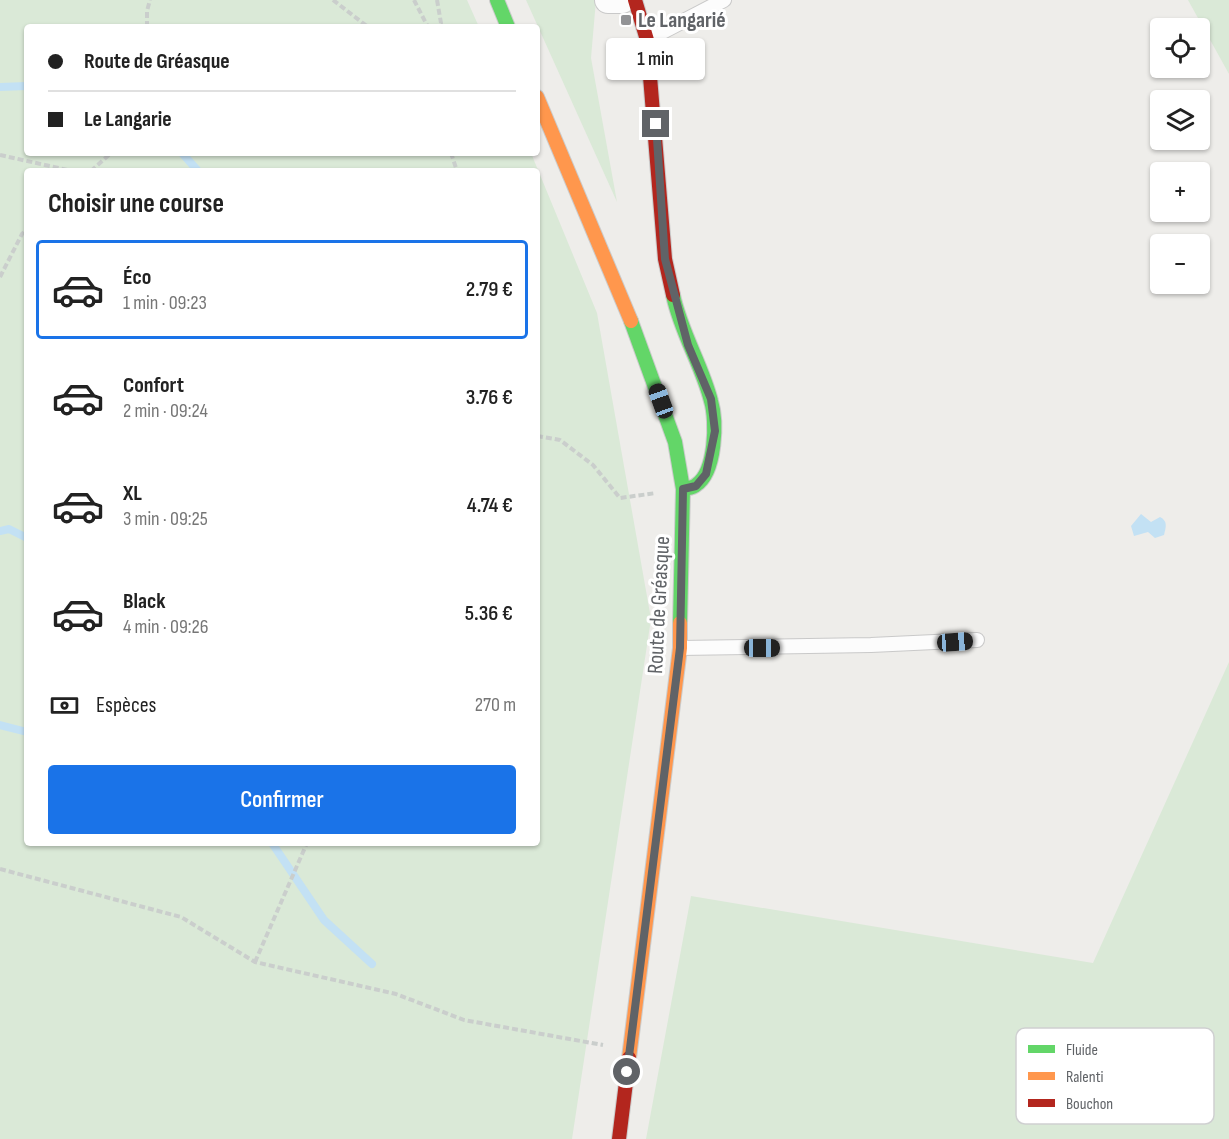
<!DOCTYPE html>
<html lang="fr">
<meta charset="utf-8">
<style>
:root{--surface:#fff;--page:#f2f2f2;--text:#222;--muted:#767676;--line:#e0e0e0;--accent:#1a73e8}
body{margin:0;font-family:"Sofia Sans Condensed",sans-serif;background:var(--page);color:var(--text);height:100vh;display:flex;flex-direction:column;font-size:22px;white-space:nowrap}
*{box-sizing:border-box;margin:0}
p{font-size:20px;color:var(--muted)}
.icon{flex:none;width:33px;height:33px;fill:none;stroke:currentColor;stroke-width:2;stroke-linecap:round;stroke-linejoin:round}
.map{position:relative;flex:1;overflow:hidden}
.panel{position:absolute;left:24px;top:168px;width:516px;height:678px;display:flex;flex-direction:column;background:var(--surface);border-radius:6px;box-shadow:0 2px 4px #0004}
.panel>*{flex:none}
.banner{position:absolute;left:24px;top:24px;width:516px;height:132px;border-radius:6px;box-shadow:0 2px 4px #0004;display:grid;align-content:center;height:132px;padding:0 24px;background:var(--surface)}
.tools{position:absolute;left:1150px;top:18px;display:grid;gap:12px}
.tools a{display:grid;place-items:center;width:60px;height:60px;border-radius:6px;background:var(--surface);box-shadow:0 2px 4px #0004;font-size:30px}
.end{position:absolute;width:27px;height:27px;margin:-14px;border:8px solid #606367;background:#fff;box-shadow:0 0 0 3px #fff}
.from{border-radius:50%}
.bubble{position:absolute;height:42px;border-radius:6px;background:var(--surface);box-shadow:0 2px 4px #0004;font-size:20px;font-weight:600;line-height:42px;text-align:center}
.car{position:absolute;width:18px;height:36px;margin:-18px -9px;border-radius:8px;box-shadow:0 0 4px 2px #0007;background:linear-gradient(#222 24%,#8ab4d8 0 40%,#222 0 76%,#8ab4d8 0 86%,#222 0)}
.banner b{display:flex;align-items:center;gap:21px;height:57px;font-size:22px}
.banner b+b{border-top:2px solid var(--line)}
.banner i{width:15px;height:15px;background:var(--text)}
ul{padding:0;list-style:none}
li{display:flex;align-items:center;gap:18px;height:99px;margin:0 12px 9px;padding:0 12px;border:3px solid transparent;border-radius:6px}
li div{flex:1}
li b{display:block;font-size:22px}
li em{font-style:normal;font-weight:600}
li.active{border-color:var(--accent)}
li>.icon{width:54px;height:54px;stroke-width:1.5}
h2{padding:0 24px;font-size:27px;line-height:72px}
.pay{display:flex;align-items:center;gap:15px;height:66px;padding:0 24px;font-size:22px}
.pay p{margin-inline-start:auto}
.action{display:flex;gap:12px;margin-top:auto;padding:12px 24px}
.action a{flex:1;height:69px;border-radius:6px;background:var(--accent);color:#fff;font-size:24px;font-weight:600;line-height:69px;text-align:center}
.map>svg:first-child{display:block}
.green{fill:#dae9d7;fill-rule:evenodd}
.water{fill:#c3e1f4}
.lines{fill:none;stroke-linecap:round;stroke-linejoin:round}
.stream{stroke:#c3e1f4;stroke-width:8}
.lane-casing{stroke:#c9c9c9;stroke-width:16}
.street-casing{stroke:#c9c9c9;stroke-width:28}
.fast-casing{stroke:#cbcbcb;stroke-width:16}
.slow-casing{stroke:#cbcbcb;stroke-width:16}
.jam-casing{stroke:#cbcbcb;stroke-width:16}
.path{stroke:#cacecc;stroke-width:4;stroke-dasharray:6 3;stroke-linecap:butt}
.lane{stroke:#fcfcfc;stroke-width:14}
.street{stroke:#fcfcfc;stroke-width:26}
.fast{stroke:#63d668;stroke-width:14}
.slow{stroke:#ff974d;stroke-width:14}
.jam{stroke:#b3261e;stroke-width:14}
.route{stroke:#606367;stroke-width:8}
.poi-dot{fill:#929395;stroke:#fff;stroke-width:2}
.labels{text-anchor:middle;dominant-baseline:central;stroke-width:6;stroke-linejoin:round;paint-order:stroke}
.poi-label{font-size:22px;font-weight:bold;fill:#606367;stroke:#fff;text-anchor:start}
.street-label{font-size:22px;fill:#606367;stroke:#fff}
.key{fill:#fff;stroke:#cfd0d1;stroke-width:1.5}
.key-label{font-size:16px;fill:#606367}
</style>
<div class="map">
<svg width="1229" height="1139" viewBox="0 0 1229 1139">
<rect width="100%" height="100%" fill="#eeedea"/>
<g class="green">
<path d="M0,0h467l12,27h-452v126h504l66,160 54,306 -79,520h-572zM27,171h510v672h-510z"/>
<path d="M526,0h70l-5,58 26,144z"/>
<path d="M1188,0h41v74z"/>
<path d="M1229,662v477h-583l45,-243 402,67z"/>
</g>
<path class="water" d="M1141,514l10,8 9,-5c8,4 6,10 4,18l-9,3 -7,-6 -14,4 -3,-10z"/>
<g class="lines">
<g class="stream">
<path d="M0,87l27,-1"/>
<path d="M182,153l16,18"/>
<path d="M0,531l9,-2 18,9"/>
<path d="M0,725l27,7"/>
<path d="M272,843l52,77 48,44"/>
</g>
<g class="lane-casing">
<g id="lane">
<path d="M647,40l77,-40"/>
<path d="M680,648l191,-3 106,-5"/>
</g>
</g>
<g class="street-casing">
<path id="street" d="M608,0h14"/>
</g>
<g class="fast-casing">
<g id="fast">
<path d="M497,0l11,27"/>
<path d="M673,295c8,38 29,70 38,106 6,20 5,71 -15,84 -3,3 -9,3 -13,4"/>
<path d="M631,321l44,121 8,47 -3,134"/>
</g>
</g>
<g class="slow-casing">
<g id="slow">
<path d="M537,97l94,224"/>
<path d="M629,1058l51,-410v-25"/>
</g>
</g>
<g class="jam-casing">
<g id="jam">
<path d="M635,0l12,40 18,219 8,36"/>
<path d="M619,1139l10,-81"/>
</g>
</g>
<g class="path">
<path d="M333,0l35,27"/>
<path d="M414,0l14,27"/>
<path d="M437,0l4,23 -3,4"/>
<path d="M147,27v-16l3,-11"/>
<path d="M451,153l6,18"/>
<path d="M0,155l72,16"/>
<path d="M91,171l20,-18"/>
<path d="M0,277l22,-43 5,-5"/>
<path d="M537,436l23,4 33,25 27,33 36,-5"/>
<path d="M0,869l181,48 74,45 141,32 68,26 139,25"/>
<path d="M255,962l52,-119"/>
</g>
<use href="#lane" class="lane"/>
<use href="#street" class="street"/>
<use href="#fast" class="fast"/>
<use href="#slow" class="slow"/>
<use href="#jam" class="jam"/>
</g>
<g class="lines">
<path class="route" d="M627,1072l53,-424 3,-159 13,-3 10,-12 9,-43 -4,-32 -23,-54 -23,-86 -9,-135"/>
</g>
<rect class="poi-dot" x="620" y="14" width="12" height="12" rx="3"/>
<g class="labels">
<g class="poi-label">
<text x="638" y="20">Le Langarié</text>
</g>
<g class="street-label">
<text transform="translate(659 605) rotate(-87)">Route de Gréasque</text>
</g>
</g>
<rect x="1016" y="1028" width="198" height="96" rx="9" class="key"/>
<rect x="1028" y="1045" width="27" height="8" fill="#63d668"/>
<rect x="1028" y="1072" width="27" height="8" fill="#ff974d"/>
<rect x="1028" y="1099" width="27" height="8" fill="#b3261e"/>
<g class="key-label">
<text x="1066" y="1055">Fluide</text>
<text x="1066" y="1082">Ralenti</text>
<text x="1066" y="1109">Bouchon</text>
</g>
</svg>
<div class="tools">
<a><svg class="icon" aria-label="locate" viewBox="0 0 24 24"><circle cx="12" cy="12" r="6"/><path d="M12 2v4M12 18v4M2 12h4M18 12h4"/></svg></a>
<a><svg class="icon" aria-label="layers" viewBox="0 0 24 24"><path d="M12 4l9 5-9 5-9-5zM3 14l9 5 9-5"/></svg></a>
<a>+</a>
<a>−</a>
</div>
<i class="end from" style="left:627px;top:1072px"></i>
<i class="end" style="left:656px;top:124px"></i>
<div class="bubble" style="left:606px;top:38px;width:99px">1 min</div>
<i class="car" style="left:661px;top:401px;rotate:340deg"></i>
<i class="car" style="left:955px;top:642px;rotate:86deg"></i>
<i class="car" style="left:762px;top:648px;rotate:90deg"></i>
<div class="banner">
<b><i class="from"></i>Route de Gréasque</b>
<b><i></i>Le Langarie</b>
</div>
<section class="panel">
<h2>Choisir une course</h2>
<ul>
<li class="active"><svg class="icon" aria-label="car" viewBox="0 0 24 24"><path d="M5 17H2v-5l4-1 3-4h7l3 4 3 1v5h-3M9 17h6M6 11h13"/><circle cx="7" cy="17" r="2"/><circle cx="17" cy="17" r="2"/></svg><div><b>Éco</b><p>1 min · 09:23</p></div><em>2.79 €</em></li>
<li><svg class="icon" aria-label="car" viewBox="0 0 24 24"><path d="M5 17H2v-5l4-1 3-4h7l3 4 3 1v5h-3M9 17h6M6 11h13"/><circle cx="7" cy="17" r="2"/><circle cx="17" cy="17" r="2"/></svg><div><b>Confort</b><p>2 min · 09:24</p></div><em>3.76 €</em></li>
<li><svg class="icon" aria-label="car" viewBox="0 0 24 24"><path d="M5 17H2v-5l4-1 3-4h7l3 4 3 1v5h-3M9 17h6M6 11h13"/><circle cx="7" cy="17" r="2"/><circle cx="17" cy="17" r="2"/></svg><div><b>XL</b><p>3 min · 09:25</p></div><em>4.74 €</em></li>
<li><svg class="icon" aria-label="car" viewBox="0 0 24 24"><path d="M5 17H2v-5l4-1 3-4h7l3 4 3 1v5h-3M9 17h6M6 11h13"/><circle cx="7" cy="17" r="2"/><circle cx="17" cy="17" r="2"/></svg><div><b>Black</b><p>4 min · 09:26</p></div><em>5.36 €</em></li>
</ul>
<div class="pay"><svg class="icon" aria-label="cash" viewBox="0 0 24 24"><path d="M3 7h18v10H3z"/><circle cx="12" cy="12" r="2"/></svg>Espèces<p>270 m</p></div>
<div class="action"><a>Confirmer</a></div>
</section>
</div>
